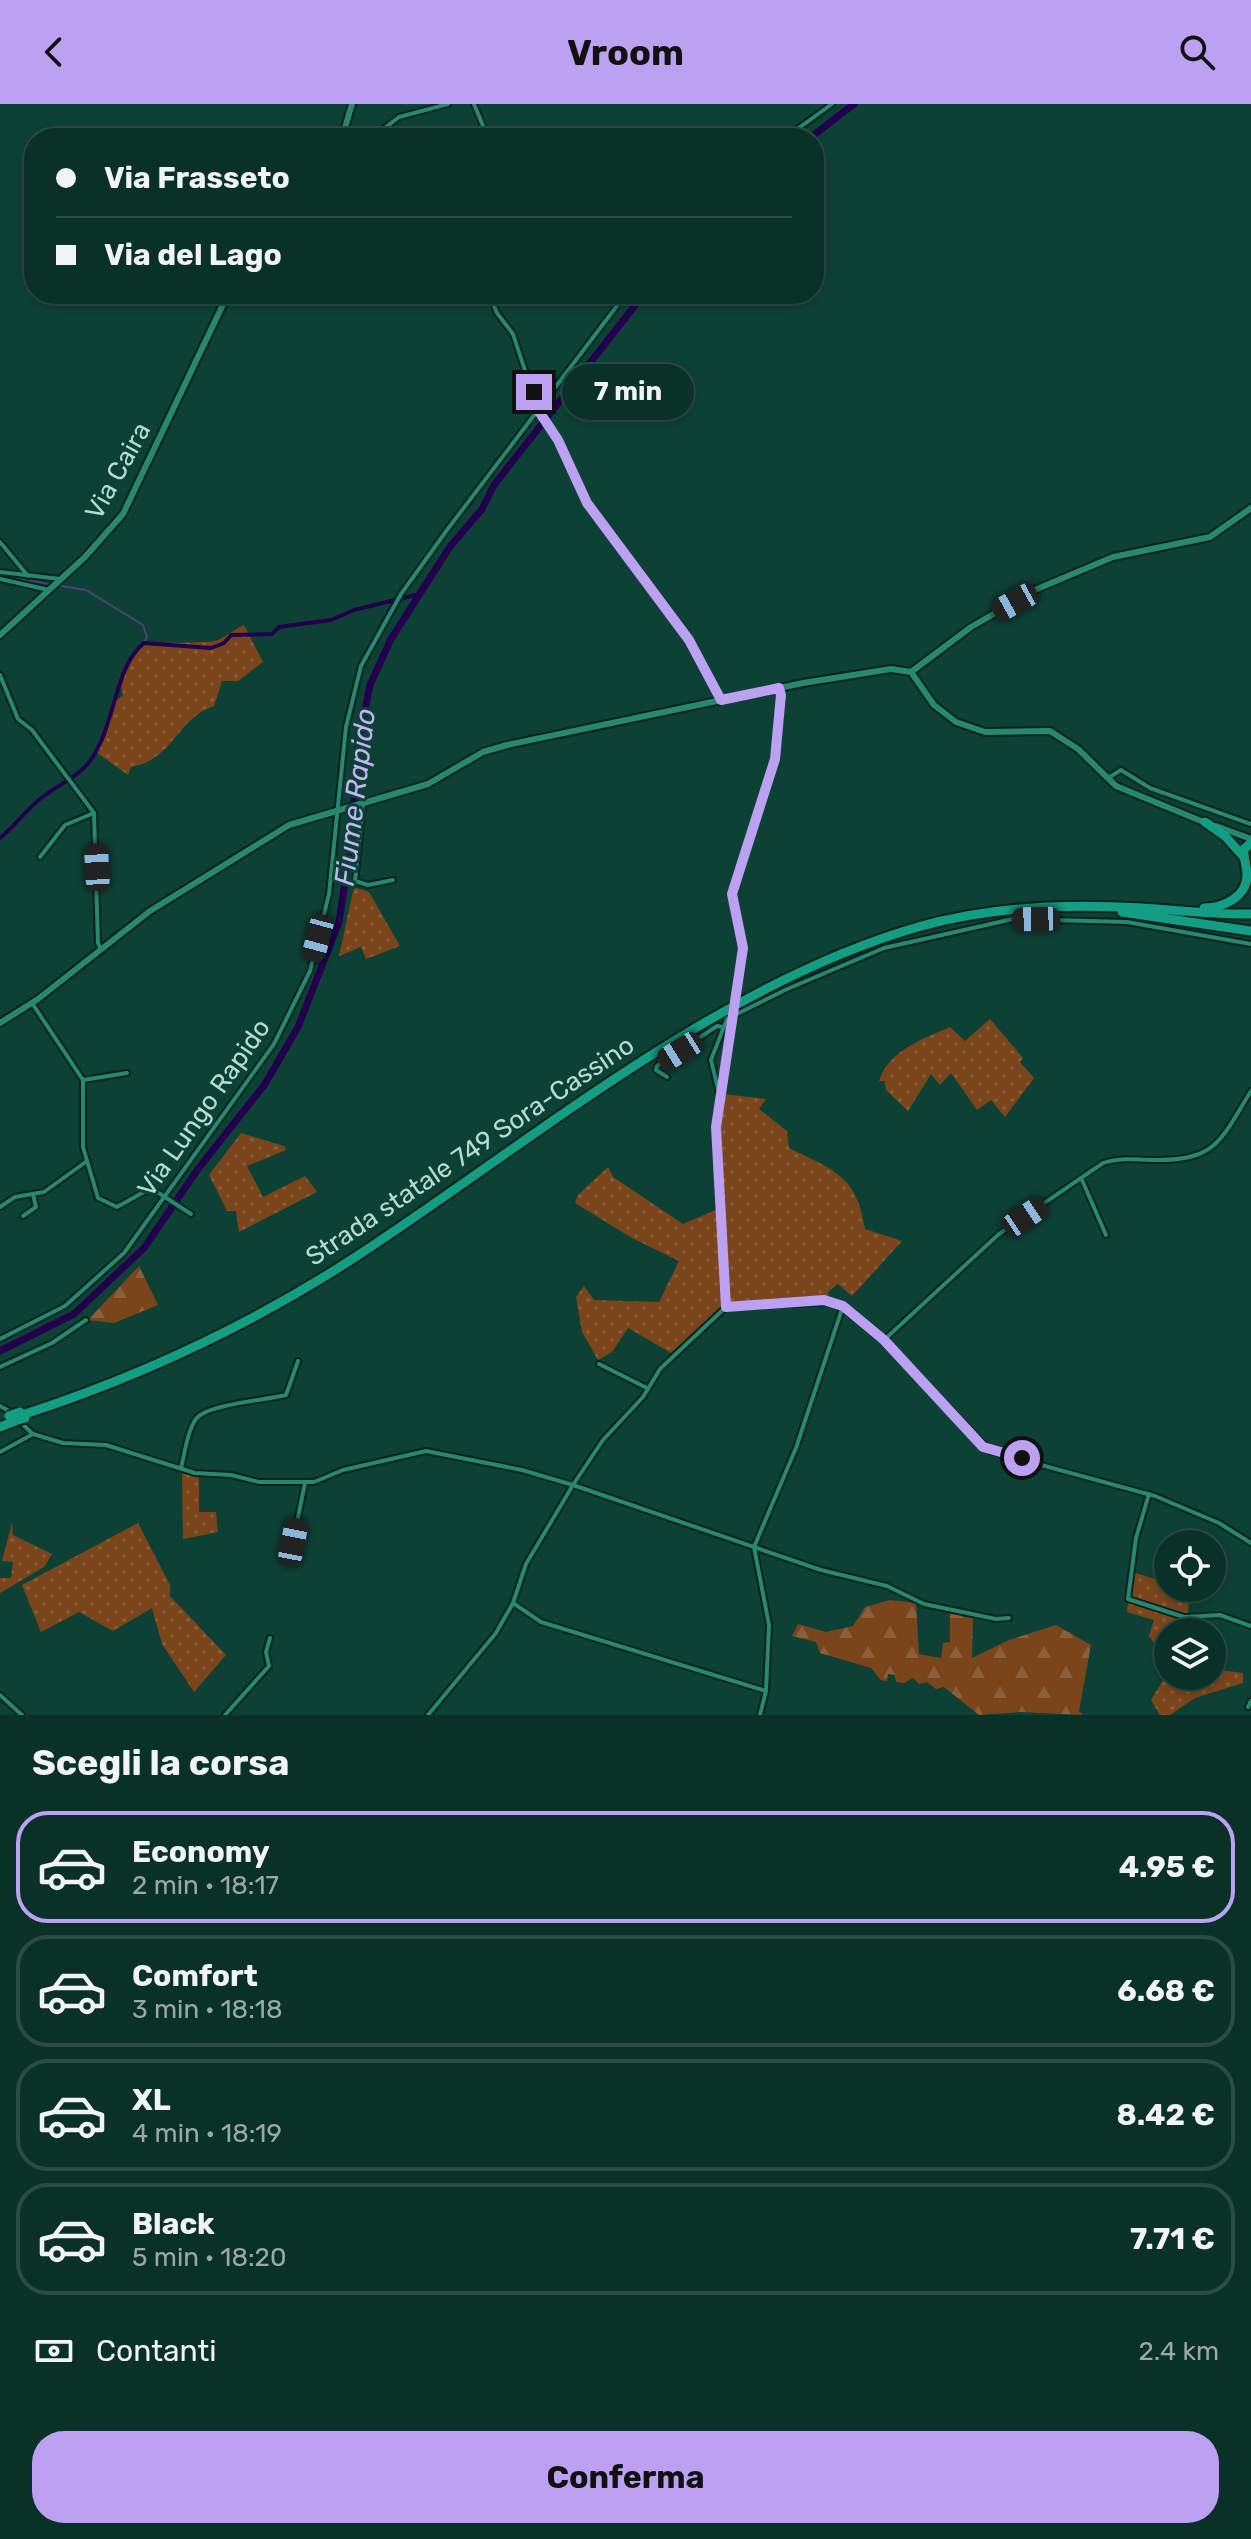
<!DOCTYPE html>
<html lang="it">
<meta charset="utf-8">
<style>
:root{--surface:#0a3128;--page:#133930;--text:#f1f3f6;--muted:#99a9a8;--line:#2a4c45;--accent:#bca0f2}
body{margin:0;font-family:Rubik,sans-serif;background:var(--page);color:var(--text);height:100vh;display:flex;flex-direction:column;font-size:30px;white-space:nowrap}
*{box-sizing:border-box;margin:0}
p{font-size:26px;color:var(--muted)}
.icon{flex:none;width:44px;height:44px;fill:none;stroke:currentColor;stroke-width:2;stroke-linecap:round;stroke-linejoin:round}
.map{position:relative;height:1611px;overflow:hidden}
.sheet{display:flex;flex-direction:column;background:var(--surface);flex:1}
.sheet>*{flex:none}
.banner{position:absolute;left:24px;top:24px;width:800px;height:176px;border-radius:32px;box-shadow:0 4px 12px #0003,0 0 0 2px var(--line);display:grid;align-content:center;height:176px;padding:0 32px;background:var(--surface)}
.tools{position:absolute;left:1154px;top:1426px;display:grid;gap:16px}
.tools a{display:grid;place-items:center;width:72px;height:72px;border-radius:50%;background:var(--surface);box-shadow:0 4px 12px #0003,0 0 0 2px var(--line);font-size:40px}
.end{position:absolute;width:36px;height:36px;margin:-18px;border:10px solid #bca0f2;background:#111;box-shadow:0 0 0 4px #111}
.from{border-radius:50%}
.bubble{position:absolute;height:56px;border-radius:28px;background:var(--surface);box-shadow:0 4px 12px #0003,0 0 0 2px var(--line);font-size:26px;font-weight:700;line-height:56px;text-align:center}
.car{position:absolute;width:24px;height:48px;margin:-24px -12px;border-radius:10px;box-shadow:0 0 6px 2px #0007;background:linear-gradient(#222 24%,#8ab4d8 0 40%,#222 0 76%,#8ab4d8 0 86%,#222 0)}
.banner b{display:flex;align-items:center;gap:28px;height:76px;font-size:30px}
.banner b+b{border-top:2px solid var(--line)}
.banner i{width:20px;height:20px;background:var(--text)}
ul{padding:0;list-style:none}
li{display:flex;align-items:center;gap:24px;height:112px;margin:0 16px 12px;padding:0 16px;border:4px solid var(--line);border-radius:32px}
li div{flex:1}
li b{display:block;font-size:30px}
li em{font-style:normal;font-weight:700}
li.current{border-color:var(--accent)}
li>.icon{width:72px;height:72px;stroke-width:1.5}
h2{padding:0 32px;font-size:36px;line-height:96px}
.pay{display:flex;align-items:center;gap:20px;height:88px;padding:0 32px;font-size:30px}
.pay p{margin-inline-start:auto}
.cta{display:flex;gap:16px;margin-top:auto;padding:16px 32px}
.cta a{flex:1;height:92px;border-radius:32px;background:var(--accent);color:#111;font-size:32px;font-weight:700;line-height:92px;text-align:center}
header{display:flex;justify-content:space-between;align-items:center;height:104px;padding:0 32px;background:var(--accent);color:#111;font-size:36px;font-weight:700}
.map>svg:first-child{display:block}
.grass{fill:url(#grass-dots)}
.forest{fill:url(#forest-firs)}
.lines{fill:none;stroke-linecap:round;stroke-linejoin:round}
.stream{stroke:#4e4275;stroke-width:2}
.canal{stroke:#23004e;stroke-width:4}
.river{stroke:#23004e;stroke-width:7}
.street-casing{stroke:#07251e;stroke-width:8}
.secondary-casing{stroke:#07251e;stroke-width:10}
.highway-casing{stroke:#07251e;stroke-width:13}
.street{stroke:#278771;stroke-width:4}
.secondary{stroke:#278771;stroke-width:6}
.highway{stroke:#139d82;stroke-width:9}
.street-bridge-casing{stroke:#07251e;stroke-width:8;stroke-linecap:butt}
.highway-bridge-casing{stroke:#07251e;stroke-width:13;stroke-linecap:butt}
.street-bridge{stroke:#278771;stroke-width:4}
.highway-bridge{stroke:#139d82;stroke-width:9}
.route{stroke:#bca0f2;stroke-width:10}
.labels{text-anchor:middle;dominant-baseline:central;stroke-width:6;stroke-linejoin:round;paint-order:stroke}
.street-label{font-size:26px;fill:#b4ddd0;stroke:#0e4136}
.water-label{font-size:28px;font-style:italic;fill:#c3b4f6;stroke:#0e4136}
</style>
<header><svg class="icon" aria-label="back" viewBox="0 0 24 24"><path d="M15 5l-7 7 7 7"/></svg>Vroom<svg class="icon" aria-label="search" viewBox="0 0 24 24"><circle cx="10" cy="10" r="6"/><path d="M15 15l6 6"/></svg></header>
<div class="map">
<svg width="1251" height="1611" viewBox="0 0 1251 1611">
<defs>
<pattern id="grass-dots" width="8" height="8" patternUnits="userSpaceOnUse" patternTransform="scale(2)"><rect width="8" height="8" fill="#7b451c"/><path d="M2 2h.1M6 6h.1" fill="none" stroke="#8b5f3c" stroke-width="1.8" stroke-linecap="round"/></pattern>
<pattern id="forest-firs" width="22" height="20" patternUnits="userSpaceOnUse" patternTransform="scale(2)"><rect width="22" height="20" fill="#7b451c"/><path d="M5 1l3.5 6h-7zM16 11l3.5 6h-7z" fill="#8b5f3c"/></pattern>
</defs>
<rect width="100%" height="100%" fill="#0e4136"/>
<g class="grass">
<path d="M244,521l19,37 -25,19h-16l-8,25c-36,11 -41,54 -83,61l-3,8 -32,-23 20,-51 7,-6c-7,-24 7,-39 25,-53 8,1 61,1 67,-1 9,-3 19,-11 29,-16z"/>
<path d="M354,783l15,5 31,54 -34,13 -5,-12 -22,9z"/>
<path d="M990,915l33,39 -3,4 14,16 -29,39 -14,-17 -14,10 -26,-37 -11,12 -9,-11 -23,37 -22,-21 -1,-9h-6c10,-31 44,-42 71,-54l15,14z"/>
<path d="M723,990l43,5 -7,10 28,22 2,17c44,22 68,27 76,81l37,12 -50,55 -14,-12 -10,8 1,7 -96,6 -6,-4 -8,-170z"/>
<path d="M241,1029l43,13 2,4 -39,16 16,31 42,-21 12,16 -78,40 -3,-21h-9l-18,-36z"/>
<path d="M608,1063l5,10 70,47 35,-15 6,97 -53,47 -43,-25 -16,24 -14,8 -16,-28 -6,-35 8,-11 10,14 65,2 20,-41 -47,-23 -57,-35 3,-8z"/>
<path d="M182,1368l17,6v34h17l2,20 -35,7z"/>
<path d="M12,1419l1,12 39,19 -8,13 -44,26v-15h11l2,-16 -11,-1z"/>
<path d="M138,1419l32,62v11l56,59 -32,37 -32,-48 -10,-36 -39,23 -34,-19 -38,20 -19,-47z"/>
<path d="M1132,1468l36,11v5l22,1 -4,43h-18v13l-11,2 -8,-11 5,-16 -27,-8z"/>
<path d="M1212,1565l31,4v10l-48,15 -25,17h-10l-9,-15 17,-28v4h44z"/>
</g>
<g class="forest">
<path d="M139,1162l19,39 -44,18 -26,-3z"/>
<path d="M890,1496l26,3 3,51 22,4 2,-15 7,-1v-29l23,4 -1,41 37,-18 47,-15 35,20 -12,66 4,4 -63,-3 -41,3 -35,-28 -8,2 -9,-7 -8,2 -6,-6 -9,5 -8,-1 -1,-7 -7,-1 -1,7 -6,-1 -10,-12 -51,-15 -4,-11 -24,-6 6,-12 28,8 27,-6 12,-19z"/>
</g>
<g class="lines">
<path class="stream" d="M0,472l86,14 57,35 4,12 -3,6"/>
<path class="canal" d="M0,734c15,-12 26,-28 40,-39 17,-14 37,-21 50,-38 26,-36 24,-94 54,-118l67,5 13,-5 7,-8 41,-1 7,-7 52,-7 23,-10 66,-16"/>
<g class="river">
<path d="M810,34l44,-34"/>
<path d="M0,1247l74,-37 70,-66 54,-79 67,-85 33,-57 41,-105 12,-79 7,-99 12,-59 21,-46 58,-91 33,-39 12,-24 150,-191"/>
</g>
<g class="street-casing">
<g id="street">
<path d="M474,0l14,34"/>
<path d="M372,34l27,-21 49,-13"/>
<path d="M785,34l47,-34"/>
<path d="M489,190l8,19 16,21 25,76 20,30 29,63 102,137 32,60"/>
<path d="M0,438l28,34"/>
<path d="M0,468l60,7"/>
<path d="M0,475l49,11"/>
<path d="M0,571l18,44 14,11 62,83 4,130 3,6"/>
<path d="M1108,674l13,-8 29,18 101,36"/>
<path d="M363,701l-8,76 13,4 25,-5"/>
<path d="M40,753l25,-32 29,-12"/>
<path d="M737,874l6,-30 -11,-54 43,-135 7,-59 -3,-12"/>
<path d="M32,899l51,77v67l15,51 19,9 34,-19 40,26"/>
<path d="M667,973l-11,-7 1,-4 60,-40 6,1"/>
<path d="M83,976l44,-7"/>
<path d="M719,989l-8,-33 16,-41 58,-29 99,-42 129,-29 114,3 124,22"/>
<path d="M1082,1076l24,55"/>
<path d="M0,1103l15,-10 29,-5 43,-31"/>
<path d="M23,1112l13,-9 -3,-13"/>
<path d="M726,1203l109,-5 49,38 106,111 165,45 64,27 32,20"/>
<path d="M0,1235l65,-33 59,-53 150,-209 36,-73 19,-77 17,-167 15,-61 40,-72 46,-64 179,-236"/>
<path d="M884,1236l115,-106 104,-71c16,-6 33,-3 50,-3 64,1 67,-19 98,-69"/>
<path d="M599,1260l48,24"/>
<path d="M0,1263l52,-24 34,-23"/>
<path d="M0,1302l13,7"/>
<path d="M18,1316l15,14 30,9 43,2 89,28 36,2 28,7h55l29,-12 83,-19 96,19 51,15 30,-45 40,-43 17,-28 66,-62 -10,-180 12,-83"/>
<path d="M0,1348l33,-18"/>
<path d="M181,1364c4,-15 6,-36 15,-49 11,-15 70,-19 90,-24l12,-34"/>
<path d="M1149,1390l-13,44 -8,61 56,18 36,-2 31,11"/>
<path d="M293,1438l12,-59"/>
<path d="M513,1499l28,19 225,69"/>
<path d="M0,1591l22,20"/>
<path d="M1248,1603l3,-6"/>
<path d="M225,1611l44,-49 -3,-14 4,-14"/>
<path d="M428,1611l68,-82 17,-30 13,-39 47,-79 248,85 66,16 37,18 72,15 13,-1"/>
<path d="M760,1611l6,-24 3,-66 -15,-78 42,-99 47,-142"/>
</g>
</g>
<g class="secondary-casing">
<g id="secondary">
<path d="M342,34l10,-34"/>
<path d="M0,531l85,-78 38,-43 105,-220"/>
<path d="M911,568l23,33 22,17 29,10 65,-1 28,18 38,37 90,37"/>
<path d="M911,568l60,-45 66,-38 76,-32 97,-20 41,-29"/>
<path d="M1216,722l35,13"/>
<path d="M0,919l38,-24 112,-88 139,-86 139,-41 55,-32 24,-7 296,-62 88,-14 20,3"/>
</g>
</g>
<g class="highway-casing">
<g id="highway">
<path d="M1205,718l20,14 18,20"/>
<path d="M1204,804c19,0 43,-11 43,-33 0,-9 -4,-17 -3,-26l7,-6"/>
<path d="M1122,808l129,19"/>
<path d="M22,1311c120,-39 233,-92 338,-161 172,-113 359,-270 558,-327 73,-21 149,-23 224,-19 36,2 72,7 109,6"/>
<path d="M0,1323l15,-6"/>
</g>
</g>
<use href="#street" class="street"/>
<use href="#secondary" class="secondary"/>
<use href="#highway" class="highway"/>
<g class="street-bridge-casing">
<path id="street-bridge" d="M728,940l9,-66"/>
</g>
<g class="highway-bridge-casing">
<g id="highway-bridge">
<path d="M9,1312l11,-4"/>
<path d="M15,1317l10,-3"/>
</g>
</g>
<use href="#street-bridge" class="street-bridge"/>
<use href="#highway-bridge" class="highway-bridge"/>
</g>
<g class="lines">
<path class="route" d="M534,288l4,18 20,30 29,63 102,137 32,60 58,-12 2,7 -6,64 -43,135 11,54 -27,179 10,180 98,-7 19,6 41,34 99,107 39,11"/>
</g>
<g class="labels">
<g class="street-label">
<text transform="translate(118 367) rotate(-61)">Via Caira</text>
<text transform="translate(204 1004) rotate(-55)">Via Lungo Rapido</text>
<text transform="translate(470 1047) rotate(-34)">Strada statale 749 Sora-Cassino</text>
</g>
<g class="water-label">
<text transform="translate(355 693) rotate(-83)">Fiume Rapido</text>
</g>
</g>
</svg>
<div class="tools">
<a><svg class="icon" aria-label="locate" viewBox="0 0 24 24"><circle cx="12" cy="12" r="6"/><path d="M12 2v4M12 18v4M2 12h4M18 12h4"/></svg></a>
<a><svg class="icon" aria-label="layers" viewBox="0 0 24 24"><path d="M12 4l9 5-9 5-9-5zM3 14l9 5 9-5"/></svg></a>
</div>
<i class="end from" style="left:1022px;top:1354px"></i>
<i class="end" style="left:534px;top:288px"></i>
<div class="bubble" style="left:562px;top:260px;width:132px">7 min</div>
<i class="car" style="left:1015px;top:498px;rotate:241deg"></i>
<i class="car" style="left:97px;top:763px;rotate:357deg"></i>
<i class="car" style="left:1036px;top:815px;rotate:269deg"></i>
<i class="car" style="left:318px;top:834px;rotate:195deg"></i>
<i class="car" style="left:680px;top:947px;rotate:238deg"></i>
<i class="car" style="left:1025px;top:1113px;rotate:56deg"></i>
<i class="car" style="left:293px;top:1438px;rotate:11deg"></i>
<div class="banner">
<b><i class="from"></i>Via Frasseto</b>
<b><i></i>Via del Lago</b>
</div>
</div>
<section class="sheet">
<h2>Scegli la corsa</h2>
<ul>
<li class="current"><svg class="icon" aria-label="car" viewBox="0 0 24 24"><path d="M5 17H2v-5l4-1 3-4h7l3 4 3 1v5h-3M9 17h6M6 11h13"/><circle cx="7" cy="17" r="2"/><circle cx="17" cy="17" r="2"/></svg><div><b>Economy</b><p>2 min · 18:17</p></div><em>4.95 €</em></li>
<li><svg class="icon" aria-label="car" viewBox="0 0 24 24"><path d="M5 17H2v-5l4-1 3-4h7l3 4 3 1v5h-3M9 17h6M6 11h13"/><circle cx="7" cy="17" r="2"/><circle cx="17" cy="17" r="2"/></svg><div><b>Comfort</b><p>3 min · 18:18</p></div><em>6.68 €</em></li>
<li><svg class="icon" aria-label="car" viewBox="0 0 24 24"><path d="M5 17H2v-5l4-1 3-4h7l3 4 3 1v5h-3M9 17h6M6 11h13"/><circle cx="7" cy="17" r="2"/><circle cx="17" cy="17" r="2"/></svg><div><b>XL</b><p>4 min · 18:19</p></div><em>8.42 €</em></li>
<li><svg class="icon" aria-label="car" viewBox="0 0 24 24"><path d="M5 17H2v-5l4-1 3-4h7l3 4 3 1v5h-3M9 17h6M6 11h13"/><circle cx="7" cy="17" r="2"/><circle cx="17" cy="17" r="2"/></svg><div><b>Black</b><p>5 min · 18:20</p></div><em>7.71 €</em></li>
</ul>
<div class="pay"><svg class="icon" aria-label="cash" viewBox="0 0 24 24"><path d="M3 7h18v10H3z"/><circle cx="12" cy="12" r="2"/></svg>Contanti<p>2.4 km</p></div>
<div class="cta"><a>Conferma</a></div>
</section>
